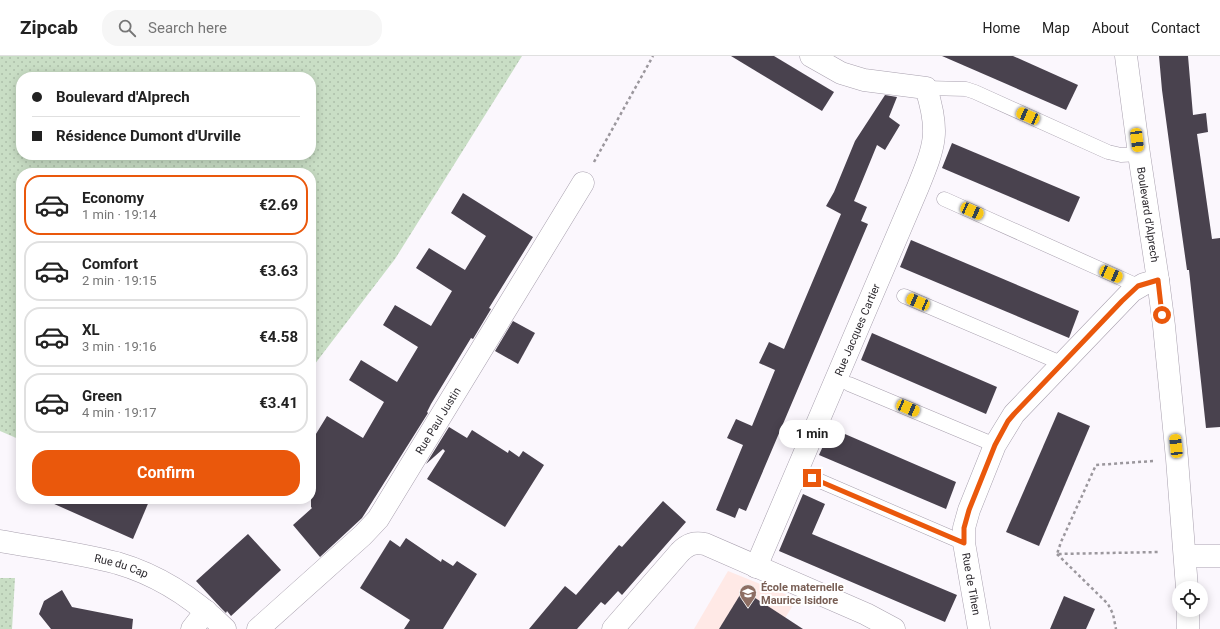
<!DOCTYPE html>
<meta charset="utf-8">
<style>
:root{--surface:#fff;--page:#f6f6f6;--text:#222;--muted:#767676;--line:#e0e0e0;--accent:#ea580c}
body{margin:0;font-family:Roboto,sans-serif;background:var(--page);color:var(--text);height:100vh;display:flex;flex-direction:column;font-size:15px;white-space:nowrap}
*{box-sizing:border-box;margin:0}
p{font-size:13px;color:var(--muted)}
.icon{flex:none;width:22px;height:22px;fill:none;stroke:currentColor;stroke-width:2;stroke-linecap:round;stroke-linejoin:round}
.map{position:relative;flex:1;overflow:hidden}
.side{position:absolute;left:16px;top:112px;width:300px;height:336px;display:flex;flex-direction:column;background:var(--surface);border-radius:16px;box-shadow:0 2px 10px #0003}
.side>*{flex:none}
.guide{position:absolute;left:16px;top:16px;width:300px;height:88px;border-radius:16px;box-shadow:0 2px 10px #0003;display:grid;align-content:center;height:88px;padding:0 16px;background:var(--surface)}
.tools{position:absolute;left:1172px;top:525px;display:grid;gap:8px}
.tools a{display:grid;place-items:center;width:36px;height:36px;border-radius:50%;background:var(--surface);box-shadow:0 2px 10px #0003;font-size:20px}
.end{position:absolute;width:18px;height:18px;margin:-9px;border:5px solid #ea580c;background:#fff;box-shadow:0 0 0 2px #fff}
.from{border-radius:50%}
.bubble{position:absolute;height:28px;border-radius:14px;background:var(--surface);box-shadow:0 2px 10px #0003;font-size:13px;font-weight:700;line-height:28px;text-align:center}
.car{position:absolute;width:12px;height:24px;margin:-12px -6px;border-radius:5px;box-shadow:0 0 3px 1px #0007;background:linear-gradient(#f5c518 24%,#345 0 40%,#f5c518 0 76%,#345 0 86%,#f5c518 0)}
.guide b{display:flex;align-items:center;gap:14px;height:38px;font-size:15px}
.guide b+b{border-top:1px solid var(--line)}
.guide i{width:10px;height:10px;background:var(--text)}
ul{padding:7px 0 0;list-style:none}
li{display:flex;align-items:center;gap:12px;height:60px;margin:0 8px 6px;padding:0 8px;border:2px solid var(--line);border-radius:16px}
li div{flex:1}
li b{display:block;font-size:15px}
li em{font-style:normal;font-weight:700}
li.active{border-color:var(--accent)}
li>.icon{width:36px;height:36px;stroke-width:1.5}
.primary-button{display:flex;gap:8px;margin-top:auto;padding:8px 16px}
.primary-button a{flex:1;height:46px;border-radius:16px;background:var(--accent);color:#fff;font-size:16px;font-weight:700;line-height:46px;text-align:center}
header{display:flex;align-items:center;gap:24px;box-sizing:border-box;height:56px;padding:0 20px;background:var(--surface);border-bottom:1px solid var(--line)}
header strong{font-size:19px}
nav{display:flex;gap:22px;margin-inline-start:auto;font-size:14px}
.search{width:280px;height:36px;background:var(--page);display:flex;align-items:center;gap:10px;box-sizing:border-box;padding:0 14px;border-radius:16px;color:var(--muted);font-size:15px}
.map>svg:first-child{display:block}
.education{fill:#ffe9e6}
.green{fill:url(#green-dots);fill-rule:evenodd}
.building{fill:#49424e}
.lines{fill:none;stroke-linecap:round;stroke-linejoin:round}
.lane-casing{stroke:#a8a0ae;stroke-width:15}
.street-casing{stroke:#a8a0ae;stroke-width:23}
.path{stroke:#9b979d;stroke-width:2.5;stroke-dasharray:3 3;stroke-linecap:butt}
.lane{stroke:#fff;stroke-width:14}
.street{stroke:#fff;stroke-width:22}
.route{stroke:#ea580c;stroke-width:5}
.labels{text-anchor:middle;dominant-baseline:central;stroke-width:4;stroke-linejoin:round;paint-order:stroke}
.street-label{font-size:11px;fill:#2d2a2f;stroke:#fff}
.education-label{font-size:11px;font-weight:bold;fill:#785e54;stroke:#fff;text-anchor:start}
</style>
<header>
<strong>Zipcab</strong>
<div class="search"><svg class="icon" aria-label="search" viewBox="0 0 24 24"><circle cx="10" cy="10" r="6"/><path d="M15 15l6 6"/></svg>Search here</div>
<nav><a>Home</a><a>Map</a><a>About</a><a>Contact</a></nav>
</header>
<div class="map">
<svg width="1220" height="573" viewBox="0 0 1220 573">
<defs>
<pattern id="green-dots" width="8" height="8" patternUnits="userSpaceOnUse"><rect width="8" height="8" fill="#c9dec5"/><path d="M2 2h.1M6 6h.1" fill="none" stroke="#adbfaa" stroke-width="1.8" stroke-linecap="round"/></pattern>
</defs>
<rect width="100%" height="100%" fill="#fbf7fd"/>
<path class="education" d="M728,515l69,28 -19,30h-84z"/>
<g class="green">
<path d="M0,0h522l-127,203 -84,110v-196h-290v267l-21,-9zM21,21h290v78h-290z"/>
<path d="M0,522h15l-3,51h-12z"/>
</g>
<g class="building">
<path d="M731,0h43l60,36 -12,19z"/>
<path d="M942,0h71l65,29 -12,25z"/>
<path d="M1159,0h29l5,59 13,-2 2,19 -11,2 15,105 8,-1v189l-14,1 -17,-158h-2l-15,-106 -10,-74z"/>
<path d="M885,39l12,2 -8,20 11,8 -15,25 -8,-5 -23,56 13,6 -6,14 7,3 -122,287 -7,-3 -4,10 -19,-8 27,-65 -16,-7 9,-19 16,7 23,-56 -16,-7 10,-21 15,7 57,-135 -15,-8 8,-14 21,-51z"/>
<path d="M952,87l128,54 -11,25 -127,-54z"/>
<path d="M463,137l70,44 -44,71 2,1 -18,30 -2,-1 -40,66 -4,8 1,1 -66,105 -42,39 -27,-32 19,-17 -1,-1v-65l16,-26 36,22 21,-36 -35,-22 12,-20 36,22 21,-35 -35,-22 12,-20 36,21 21,-35 -36,-23 13,-20 36,22 21,-34 -35,-23z"/>
<path d="M911,184l168,71 -10,27 -169,-71z"/>
<path d="M513,265l22,12 -17,31 -23,-13z"/>
<path d="M872,277l125,54 -11,27 -125,-54z"/>
<path d="M1058,356l32,14 -51,120 -33,-14z"/>
<path d="M449,371l18,11 5,-8 36,23 1,-3 10,7 4,-6 21,14 -39,62 -78,-48 18,-28 -2,-2 -17,15z"/>
<path d="M831,372l125,54 -10,27 -127,-54z"/>
<path d="M803,438l22,10 -13,30 145,61 -12,27 -166,-71z"/>
<path d="M43,443h107l-17,40z"/>
<path d="M663,445l23,21 -64,73 -4,-4 -13,14 -4,-3 -24,27h-48l36,-43 11,9 43,-50 3,2z"/>
<path d="M248,478l33,36 -50,46 -4,-5 -1,2 -5,-5 -25,-27z"/>
<path d="M406,482l35,24 1,-3 11,7 4,-5 20,13 -34,55h-39l6,-9 -50,-32 30,-48 10,7z"/>
<path d="M62,534l10,17 61,12 -1,10h-81l-12,-15 5,-13z"/>
<path d="M743,534l60,39h-84z"/>
<path d="M1064,540l31,13 -9,20h-36z"/>
</g>
<g class="lines">
<g class="lane-casing">
<g id="lane">
<path d="M926,32l40,1 9,3 133,60 13,3 18,-1"/>
<path d="M944,143l194,87"/>
<path d="M904,240l157,67"/>
<path d="M849,328l146,61"/>
<path d="M813,422l151,65"/>
</g>
</g>
<g class="street-casing">
<g id="street">
<path id="s1" d="M1126,0l13,98 19,126 6,46 13,133 10,129"/>
<path id="s2" d="M0,485c39,7 79,12 117,22 41,12 78,36 108,66"/>
<path d="M1186,500h34"/>
<path id="s3" d="M756,511l162,-380c17,-42 22,-55 8,-99l-62,-8 -23,-7 -30,-17"/>
<path d="M192,573l14,-18"/>
<path id="s4" d="M258,573l105,-94 15,-16 205,-336"/>
<path d="M613,573l67,-77c8,-8 14,-10 25,-8l161,70 28,15"/>
<path d="M979,573l-15,-86v-15l5,-18 26,-65 19,-31 118,-123 12,-7 14,-4"/>
<path d="M1188,573v-19"/>
</g>
</g>
<g class="path">
<path d="M594,106l59,-106"/>
<path d="M1153,405l-57,4 -35,77 -4,12 103,-2"/>
<path d="M1057,498l51,50 5,10 3,15"/>
</g>
<use href="#lane" class="lane"/>
<use href="#street" class="street"/>
</g>
<g class="lines">
<path class="route" d="M812,422l152,65v-15l5,-18 26,-65 13,-24 6,-7 108,-113 16,-15 20,-6 4,35"/>
</g>
<defs>
<g id="school-pin" transform="scale(0.9)"><path d="M0 17L-7.5 6A9.5 9.5 0 1 1 7.5 6Z" fill="#8d6e63" stroke="#fff"/><path d="M0-5L7-2L0 1L-7-2ZM-4 1L0 2.5L4 1V4Q0 6-4 4Z" fill="#fff"/></g>
</defs>
<g fill-rule="evenodd">
<use href="#school-pin" x="748" y="537"/>
</g>
<g class="labels">
<g class="street-label">
<text stroke="none"><textPath href="#s1" startOffset="160">Boulevard d'Alprech</textPath></text>
<text stroke="none"><textPath href="#s3" startOffset="258">Rue Jacques Cartier</textPath></text>
<text stroke="none"><textPath href="#s4" startOffset="278">Rue Paul Justin</textPath></text>
<text stroke="none"><textPath href="#s2" startOffset="124">Rue du Cap</textPath></text>
<text transform="translate(971 528) rotate(80)">Rue de Tihen</text>
</g>
<g class="education-label">
<text x="761" y="531">École maternelle<tspan x="761" dy="13">Maurice Isidore</tspan></text>
</g>
</g>
</svg>
<div class="tools">
<a><svg class="icon" aria-label="locate" viewBox="0 0 24 24"><circle cx="12" cy="12" r="6"/><path d="M12 2v4M12 18v4M2 12h4M18 12h4"/></svg></a>
</div>
<i class="end from" style="left:1162px;top:259px"></i>
<i class="end" style="left:812px;top:422px"></i>
<div class="bubble" style="left:779px;top:364px;width:66px">1 min</div>
<i class="car" style="left:1028px;top:60px;rotate:294deg"></i>
<i class="car" style="left:1137px;top:84px;rotate:173deg"></i>
<i class="car" style="left:972px;top:155px;rotate:114deg"></i>
<i class="car" style="left:1111px;top:218px;rotate:114deg"></i>
<i class="car" style="left:918px;top:246px;rotate:293deg"></i>
<i class="car" style="left:908px;top:352px;rotate:113deg"></i>
<i class="car" style="left:1176px;top:390px;rotate:354deg"></i>
<div class="guide">
<b><i class="from"></i>Boulevard d'Alprech</b>
<b><i></i>Résidence Dumont d'Urville</b>
</div>
<section class="side">
<ul>
<li class="active"><svg class="icon" aria-label="car" viewBox="0 0 24 24"><path d="M5 17H2v-5l4-1 3-4h7l3 4 3 1v5h-3M9 17h6M6 11h13"/><circle cx="7" cy="17" r="2"/><circle cx="17" cy="17" r="2"/></svg><div><b>Economy</b><p>1 min · 19:14</p></div><em>€2.69</em></li>
<li><svg class="icon" aria-label="car" viewBox="0 0 24 24"><path d="M5 17H2v-5l4-1 3-4h7l3 4 3 1v5h-3M9 17h6M6 11h13"/><circle cx="7" cy="17" r="2"/><circle cx="17" cy="17" r="2"/></svg><div><b>Comfort</b><p>2 min · 19:15</p></div><em>€3.63</em></li>
<li><svg class="icon" aria-label="car" viewBox="0 0 24 24"><path d="M5 17H2v-5l4-1 3-4h7l3 4 3 1v5h-3M9 17h6M6 11h13"/><circle cx="7" cy="17" r="2"/><circle cx="17" cy="17" r="2"/></svg><div><b>XL</b><p>3 min · 19:16</p></div><em>€4.58</em></li>
<li><svg class="icon" aria-label="car" viewBox="0 0 24 24"><path d="M5 17H2v-5l4-1 3-4h7l3 4 3 1v5h-3M9 17h6M6 11h13"/><circle cx="7" cy="17" r="2"/><circle cx="17" cy="17" r="2"/></svg><div><b>Green</b><p>4 min · 19:17</p></div><em>€3.41</em></li>
</ul>
<div class="primary-button"><a>Confirm</a></div>
</section>
</div>
